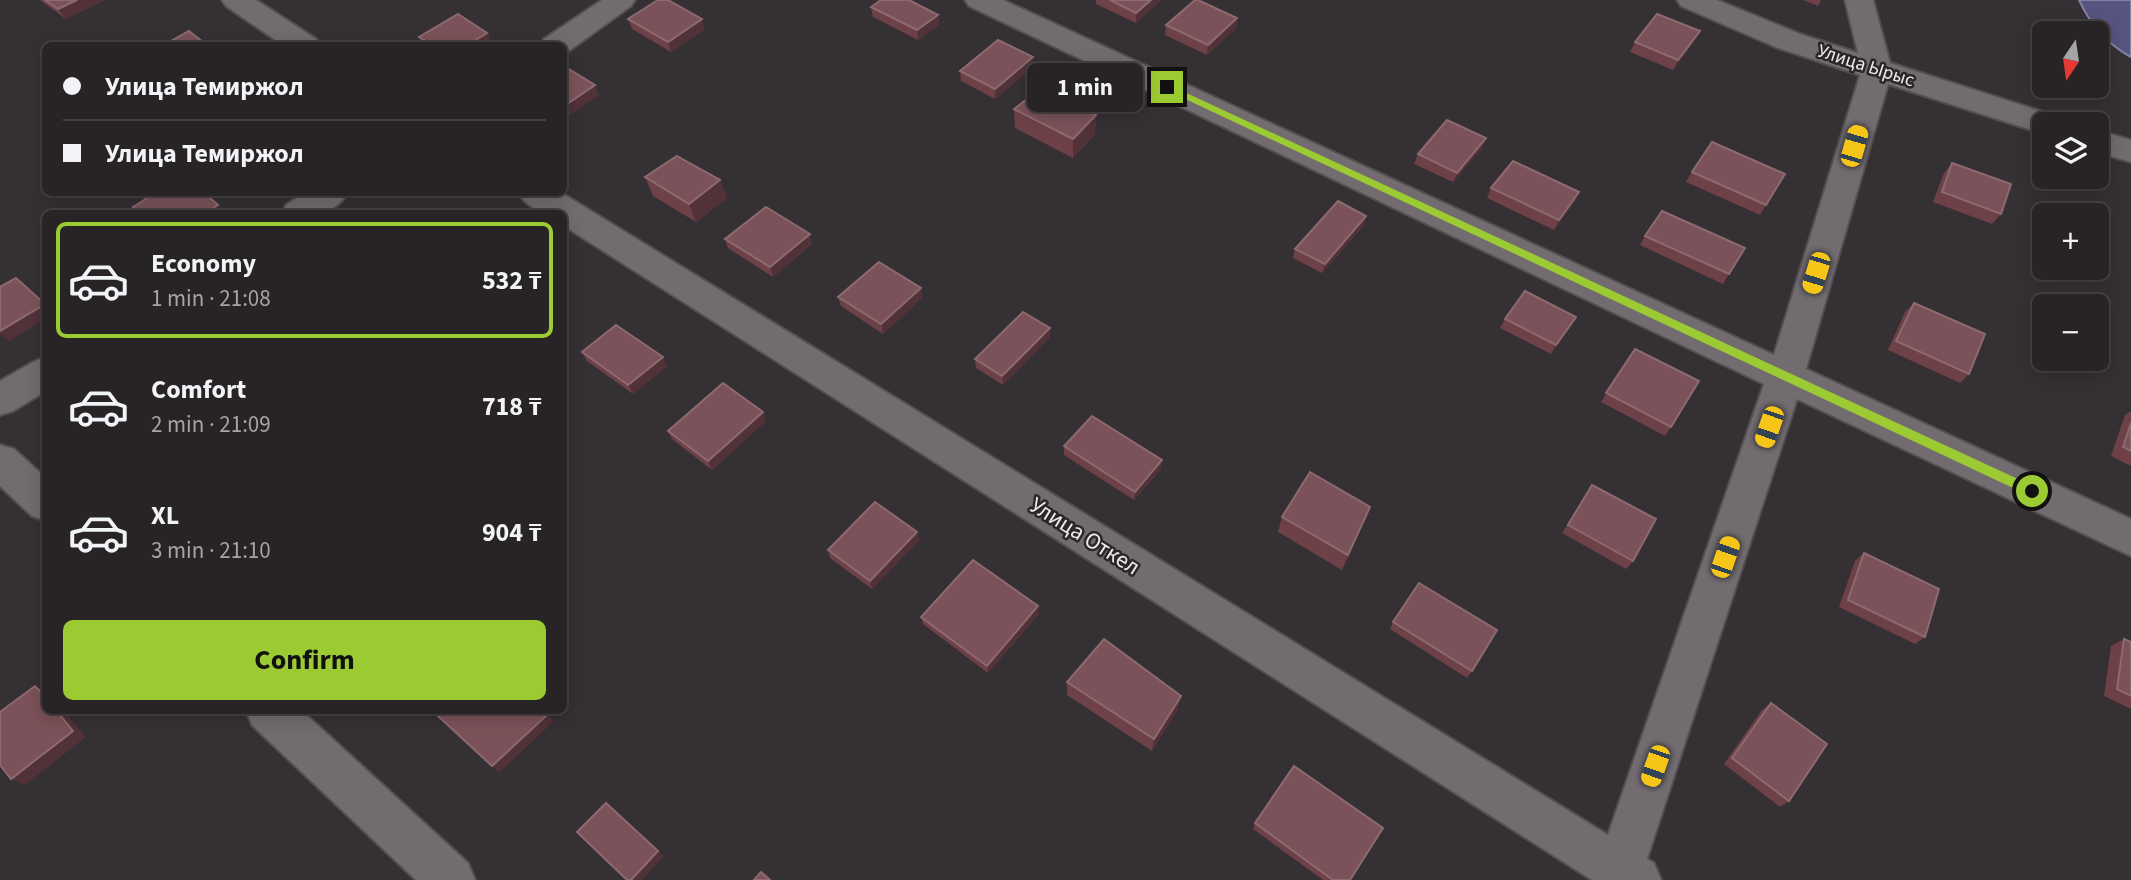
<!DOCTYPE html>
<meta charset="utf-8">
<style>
:root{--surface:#282426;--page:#302c2e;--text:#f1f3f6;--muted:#a5a4a7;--line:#444143;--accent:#9cca32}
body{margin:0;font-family:"Source Sans 3",sans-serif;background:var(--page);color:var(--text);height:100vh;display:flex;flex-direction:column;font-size:26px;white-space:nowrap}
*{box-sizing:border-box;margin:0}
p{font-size:23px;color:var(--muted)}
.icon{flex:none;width:38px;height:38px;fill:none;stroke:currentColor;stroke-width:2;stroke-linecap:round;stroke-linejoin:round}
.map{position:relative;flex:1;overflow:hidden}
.drawer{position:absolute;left:42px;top:210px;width:525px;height:504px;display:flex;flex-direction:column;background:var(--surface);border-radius:10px;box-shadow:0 4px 18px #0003,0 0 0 2px var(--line)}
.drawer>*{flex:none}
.banner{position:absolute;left:42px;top:42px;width:525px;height:154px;border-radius:10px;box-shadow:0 4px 18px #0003,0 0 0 2px var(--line);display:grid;align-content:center;height:154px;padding:0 21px;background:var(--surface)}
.needle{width:46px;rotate:193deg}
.fabs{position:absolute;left:2032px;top:21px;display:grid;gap:14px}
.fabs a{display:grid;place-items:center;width:77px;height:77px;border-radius:10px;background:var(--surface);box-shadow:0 4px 18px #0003,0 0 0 2px var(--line);font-size:35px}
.end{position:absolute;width:32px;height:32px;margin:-16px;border:9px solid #9cca32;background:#111;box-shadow:0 0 0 4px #111}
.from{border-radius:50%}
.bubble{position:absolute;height:49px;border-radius:10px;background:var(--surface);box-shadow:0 4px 18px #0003,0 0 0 2px var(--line);font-size:23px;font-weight:700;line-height:49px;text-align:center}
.car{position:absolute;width:21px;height:42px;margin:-21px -10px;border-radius:9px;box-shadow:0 0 5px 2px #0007;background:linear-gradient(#f5c518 24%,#345 0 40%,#f5c518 0 76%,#345 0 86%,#f5c518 0)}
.banner b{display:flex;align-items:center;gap:24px;height:66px;font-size:26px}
.banner b+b{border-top:2px solid var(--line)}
.banner i{width:18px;height:18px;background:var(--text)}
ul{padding:12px 0 0;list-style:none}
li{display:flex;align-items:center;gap:21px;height:116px;margin:0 14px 10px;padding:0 7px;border:4px solid transparent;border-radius:10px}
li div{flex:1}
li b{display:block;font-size:26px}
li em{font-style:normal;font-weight:700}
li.selected{border-color:var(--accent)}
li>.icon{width:63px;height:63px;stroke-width:1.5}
.cta{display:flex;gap:14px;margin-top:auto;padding:14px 21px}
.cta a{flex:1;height:80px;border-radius:10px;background:var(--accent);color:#111;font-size:28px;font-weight:700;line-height:80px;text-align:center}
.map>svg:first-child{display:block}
.water{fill:#575580;stroke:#8482a0;stroke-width:2}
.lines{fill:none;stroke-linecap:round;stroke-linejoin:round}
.minor-casing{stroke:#534f51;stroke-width:4}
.minor{fill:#726c70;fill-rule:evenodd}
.wall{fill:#6e4047}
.shaded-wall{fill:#513238}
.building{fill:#7b5259;stroke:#8d6a70;stroke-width:2}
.route{fill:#9cca32}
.labels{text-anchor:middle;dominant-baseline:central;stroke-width:5;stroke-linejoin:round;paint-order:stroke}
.far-street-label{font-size:19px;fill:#eeeaec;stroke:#2b2629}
.street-label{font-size:23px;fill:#eeeaec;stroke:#2b2629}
</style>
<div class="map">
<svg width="2131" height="880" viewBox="0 0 2131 880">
<rect width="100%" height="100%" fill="#353033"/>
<path class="water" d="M2079,0h52v57c-24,-13 -41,-33 -52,-57z"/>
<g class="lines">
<g class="minor-casing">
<g id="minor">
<path d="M222,0h34l60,39 4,7h-36l-58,-40z"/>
<path d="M602,0h33l-4,6 -65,47h-2v-7h-24l4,-7z"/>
<path d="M965,0h38l771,355 86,-280 -82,-27 -97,-42 -4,-6h40l83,34 58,19 -13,-53h28l17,63 166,53 5,8h-17v10l-156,-50 -82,285 325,150v37l-334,-157 -150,460 7,4 7,17h-69l-1028,-654v-12c-19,0 -36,-4 -46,-22h42l1048,643 156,-451 -795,-378z"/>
<path d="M2096,130l35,10v22l-35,-10z"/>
<path d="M306,192h42c-14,26 -41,22 -66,22l4,-9z"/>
<path d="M46,357v34l-33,20 -13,4v-34l33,-19z"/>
<path d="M0,445l14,4 32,29v43l-14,-5 -32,-30z"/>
<path d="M246,710h55l167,153 7,17h-59l-164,-155z"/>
</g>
</g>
<use href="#minor" class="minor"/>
</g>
<g class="wall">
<path d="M40,0h65l-39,19z"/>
<path d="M1096,0h65l-25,23 -40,-19z"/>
<path d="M1803,0h18l-3,6z"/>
<path d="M871,7l67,8 1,10 -21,15 -45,-23z"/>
<path d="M1237,18l-1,10 -29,27 -42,-20 1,-10z"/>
<path d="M628,19l77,10 -34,23 -39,-23z"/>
<path d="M1700,31l-6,10 -21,29 -43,-18 5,-10z"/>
<path d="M487,33l5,10 -5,3h-63l-5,-9z"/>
<path d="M1033,67l-38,32 -34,-18 -1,-10z"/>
<path d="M1014,109l82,6 -1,19 -22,24 -58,-30z"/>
<path d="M1482,148l-29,34 -39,-18 4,-10z"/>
<path d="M1952,163l49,51 -9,10 -59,-22 11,-29z"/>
<path d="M1692,172l74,33 -6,10 -74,-33z"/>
<path d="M645,177l75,3 7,18 -31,24 -43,-26z"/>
<path d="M1491,188l84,13 -21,29 -67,-32z"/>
<path d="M1366,216l-2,9 -42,48 -29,-15 2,-9z"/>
<path d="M1645,236l84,38 -6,10 -83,-39z"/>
<path d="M725,239l87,5 -39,33 -45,-29z"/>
<path d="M921,288l1,10 -39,36 -42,-28 -3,-9z"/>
<path d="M1914,303l55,71 -9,9 -72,-33 17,-38z"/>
<path d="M1505,319l66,7 -20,28 -51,-26z"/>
<path d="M1050,337l-47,48 -27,-17 -1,-9z"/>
<path d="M1635,349l36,78 -6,9 -64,-34z"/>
<path d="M582,352l85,14 -34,28 -46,-33z"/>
<path d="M2131,411v55l-20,-10 14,-41z"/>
<path d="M763,412l3,9 -54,49 -40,-31 -4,-8z"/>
<path d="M1064,446l97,23 -27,31 -70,-45z"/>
<path d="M1592,485l41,76 -7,8 -64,-36z"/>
<path d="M1370,507l-28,63 -64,-38 4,-15z"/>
<path d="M917,532l2,8 -47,49 -42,-31 -2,-8z"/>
<path d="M1864,553l61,84 -10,7 -76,-37 16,-46z"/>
<path d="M1039,614l-51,59 -65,-49 -2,-7z"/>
<path d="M1393,622l79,49 -5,7 -77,-49z"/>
<path d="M2124,639l7,3v67l-27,-13 7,-50z"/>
<path d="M1067,682l111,27 -26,42 -85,-56z"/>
<path d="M1771,703l18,98 -9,6 -56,-43 38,-54z"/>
<path d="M1255,823l95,57h-27l-70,-51z"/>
</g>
<g class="shaded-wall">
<path d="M77,0h28l-39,19 -8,-10z"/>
<path d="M1151,0h10l-25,23v-10z"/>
<path d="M938,15l1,10 -21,15 -1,-10z"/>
<path d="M1237,18l-1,10 -29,27 1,-10z"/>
<path d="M702,19l3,10 -34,23 -3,-10z"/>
<path d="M1700,31l-6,10 -21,29 5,-10z"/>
<path d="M487,33l5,10 -5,3h-21z"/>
<path d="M1033,57v10l-38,32v-10z"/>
<path d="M595,85l4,10 -35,24v-13z"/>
<path d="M1096,115l-1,19 -22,24v-19z"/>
<path d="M1486,138l-4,10 -29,34 4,-9z"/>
<path d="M720,180l7,18 -31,24 -7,-18z"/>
<path d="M1579,192l-4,9 -21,29 5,-10z"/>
<path d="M218,205l8,9h-22z"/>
<path d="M1366,216l-2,9 -42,48 3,-9z"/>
<path d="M810,234l2,10 -39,33 -3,-10z"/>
<path d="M16,278l30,27v14l-37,22 -9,-7v-3z"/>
<path d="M921,288l1,10 -39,36 -2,-10z"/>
<path d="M1576,317l-5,9 -20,28 5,-9z"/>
<path d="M1050,328v9l-47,48 -1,-9z"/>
<path d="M663,357l4,9 -34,28 -5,-9z"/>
<path d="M763,412l3,9 -54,49 -4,-9z"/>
<path d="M1162,460l-1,9 -27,31 1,-8z"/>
<path d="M917,532l2,8 -47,49 -2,-8z"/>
<path d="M1038,606l1,8 -51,59 -1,-7z"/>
<path d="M35,686l11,5v7z"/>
<path d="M1181,696l-3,13 -26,42 2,-12z"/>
<path d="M56,710h7l23,27 -61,48 -14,-6z"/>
<path d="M547,715l7,6 -55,52 -7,-7z"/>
<path d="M658,851l6,5 -22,24h-11z"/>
</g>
<g class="building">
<path d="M45,0h32l-19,9z"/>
<path d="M658,0h10l34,19 -34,23 -40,-23z"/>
<path d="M881,0h28l29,15 -21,15 -46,-23z"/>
<path d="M1110,0h41l-15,13z"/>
<path d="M1195,0h3l39,18 -29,27 -42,-20z"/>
<path d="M458,14l29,19 -21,13h-33l-14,-9z"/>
<path d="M1657,14l43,17 -22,29 -43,-18z"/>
<path d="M189,31l19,15h-46z"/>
<path d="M998,40l35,17 -38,32 -35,-18z"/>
<path d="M564,66l31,19 -31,21z"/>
<path d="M1040,89l56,26 -23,24 -59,-30z"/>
<path d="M1447,120l39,18 -29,35 -39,-19z"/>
<path d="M1712,142l73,32 -19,31 -74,-33z"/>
<path d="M677,156l43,24 -31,24 -44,-27z"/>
<path d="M1513,161l66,31 -20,28 -68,-32z"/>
<path d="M1952,163l59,21 -10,30 -59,-22z"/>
<path d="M157,192h46l15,13 -14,9h-62l-9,-7z"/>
<path d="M1338,201l28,15 -41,48 -30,-15z"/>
<path d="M766,207l44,27 -40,33 -45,-28z"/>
<path d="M1662,211l83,37 -16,26 -84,-38z"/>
<path d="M879,262l42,26 -40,36 -43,-27z"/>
<path d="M16,278l29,26 -45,27v-44z"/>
<path d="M1525,291l51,26 -20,28 -51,-26z"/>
<path d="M1914,303l71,31 -16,40 -73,-33z"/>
<path d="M1023,312l27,16 -48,48 -27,-17z"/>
<path d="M616,325l47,32 -35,28 -46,-33z"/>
<path d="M1635,349l64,32 -28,46 -65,-34z"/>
<path d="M723,383l40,29 -55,49 -40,-30z"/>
<path d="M1092,416l70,44 -27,32 -71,-46z"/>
<path d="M2131,423v28l-8,-4z"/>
<path d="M1310,472l60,35 -22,48 -66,-38z"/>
<path d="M1592,485l64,34 -23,42 -65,-36z"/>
<path d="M875,502l42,30 -47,49 -42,-31z"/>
<path d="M1864,553l75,36 -14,48 -77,-37z"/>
<path d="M973,560l65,46 -51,60 -66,-49z"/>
<path d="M1419,583l78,47 -25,41 -79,-49z"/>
<path d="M1104,639l77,57 -27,43 -87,-57z"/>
<path d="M2124,639l7,3v54l-14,-7z"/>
<path d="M35,686l11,12v12h10l17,21 -62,48 -11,-14v-53z"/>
<path d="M1771,703l56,41 -38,57 -57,-43z"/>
<path d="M444,710h99l4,5 -55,51 -54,-50z"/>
<path d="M1294,766l89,62 -33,52h-17l-78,-57z"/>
<path d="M606,803l52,48 -27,29h-4l-50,-48z"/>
<path d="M761,872l9,8h-16z"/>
</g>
<path class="route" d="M1167,84l870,404 1,3 -1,4h-9l-864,-406 -2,-2z"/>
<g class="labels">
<g class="far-street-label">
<text transform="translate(1866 66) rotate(18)">Улица Ырыс</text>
</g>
<g class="street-label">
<text transform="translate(1085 536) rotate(32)">Улица Откел</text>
</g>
</g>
</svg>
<div class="fabs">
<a><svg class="needle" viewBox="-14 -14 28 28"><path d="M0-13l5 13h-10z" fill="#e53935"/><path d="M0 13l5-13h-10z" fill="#a5a4a7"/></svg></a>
<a><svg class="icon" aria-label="layers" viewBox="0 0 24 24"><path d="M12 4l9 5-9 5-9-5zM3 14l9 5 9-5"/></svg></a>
<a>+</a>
<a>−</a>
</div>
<i class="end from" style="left:2032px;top:491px"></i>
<i class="end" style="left:1167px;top:87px"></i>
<div class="bubble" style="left:1027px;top:63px;width:116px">1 min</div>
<i class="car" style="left:1854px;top:146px;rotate:16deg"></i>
<i class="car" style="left:1816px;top:273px;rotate:197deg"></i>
<i class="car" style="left:1769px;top:427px;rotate:199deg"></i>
<i class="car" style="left:1725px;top:557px;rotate:19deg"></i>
<i class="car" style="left:1655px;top:766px;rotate:199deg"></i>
<div class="banner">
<b><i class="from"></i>Улица Темиржол</b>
<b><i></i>Улица Темиржол</b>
</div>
<section class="drawer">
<ul>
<li class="selected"><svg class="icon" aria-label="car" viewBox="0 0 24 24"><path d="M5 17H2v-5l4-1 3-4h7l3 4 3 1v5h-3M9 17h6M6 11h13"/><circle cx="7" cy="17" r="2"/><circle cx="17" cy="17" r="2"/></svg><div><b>Economy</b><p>1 min · 21:08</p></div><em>532 ₸</em></li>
<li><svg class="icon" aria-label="car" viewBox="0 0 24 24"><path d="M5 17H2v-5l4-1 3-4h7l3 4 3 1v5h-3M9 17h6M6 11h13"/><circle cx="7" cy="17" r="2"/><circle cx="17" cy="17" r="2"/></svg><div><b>Comfort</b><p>2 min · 21:09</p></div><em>718 ₸</em></li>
<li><svg class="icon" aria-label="car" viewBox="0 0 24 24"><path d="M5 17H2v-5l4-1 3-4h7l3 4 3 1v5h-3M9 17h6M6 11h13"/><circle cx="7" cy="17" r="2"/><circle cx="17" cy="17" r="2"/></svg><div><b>XL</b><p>3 min · 21:10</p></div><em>904 ₸</em></li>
</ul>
<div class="cta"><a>Confirm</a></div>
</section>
</div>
